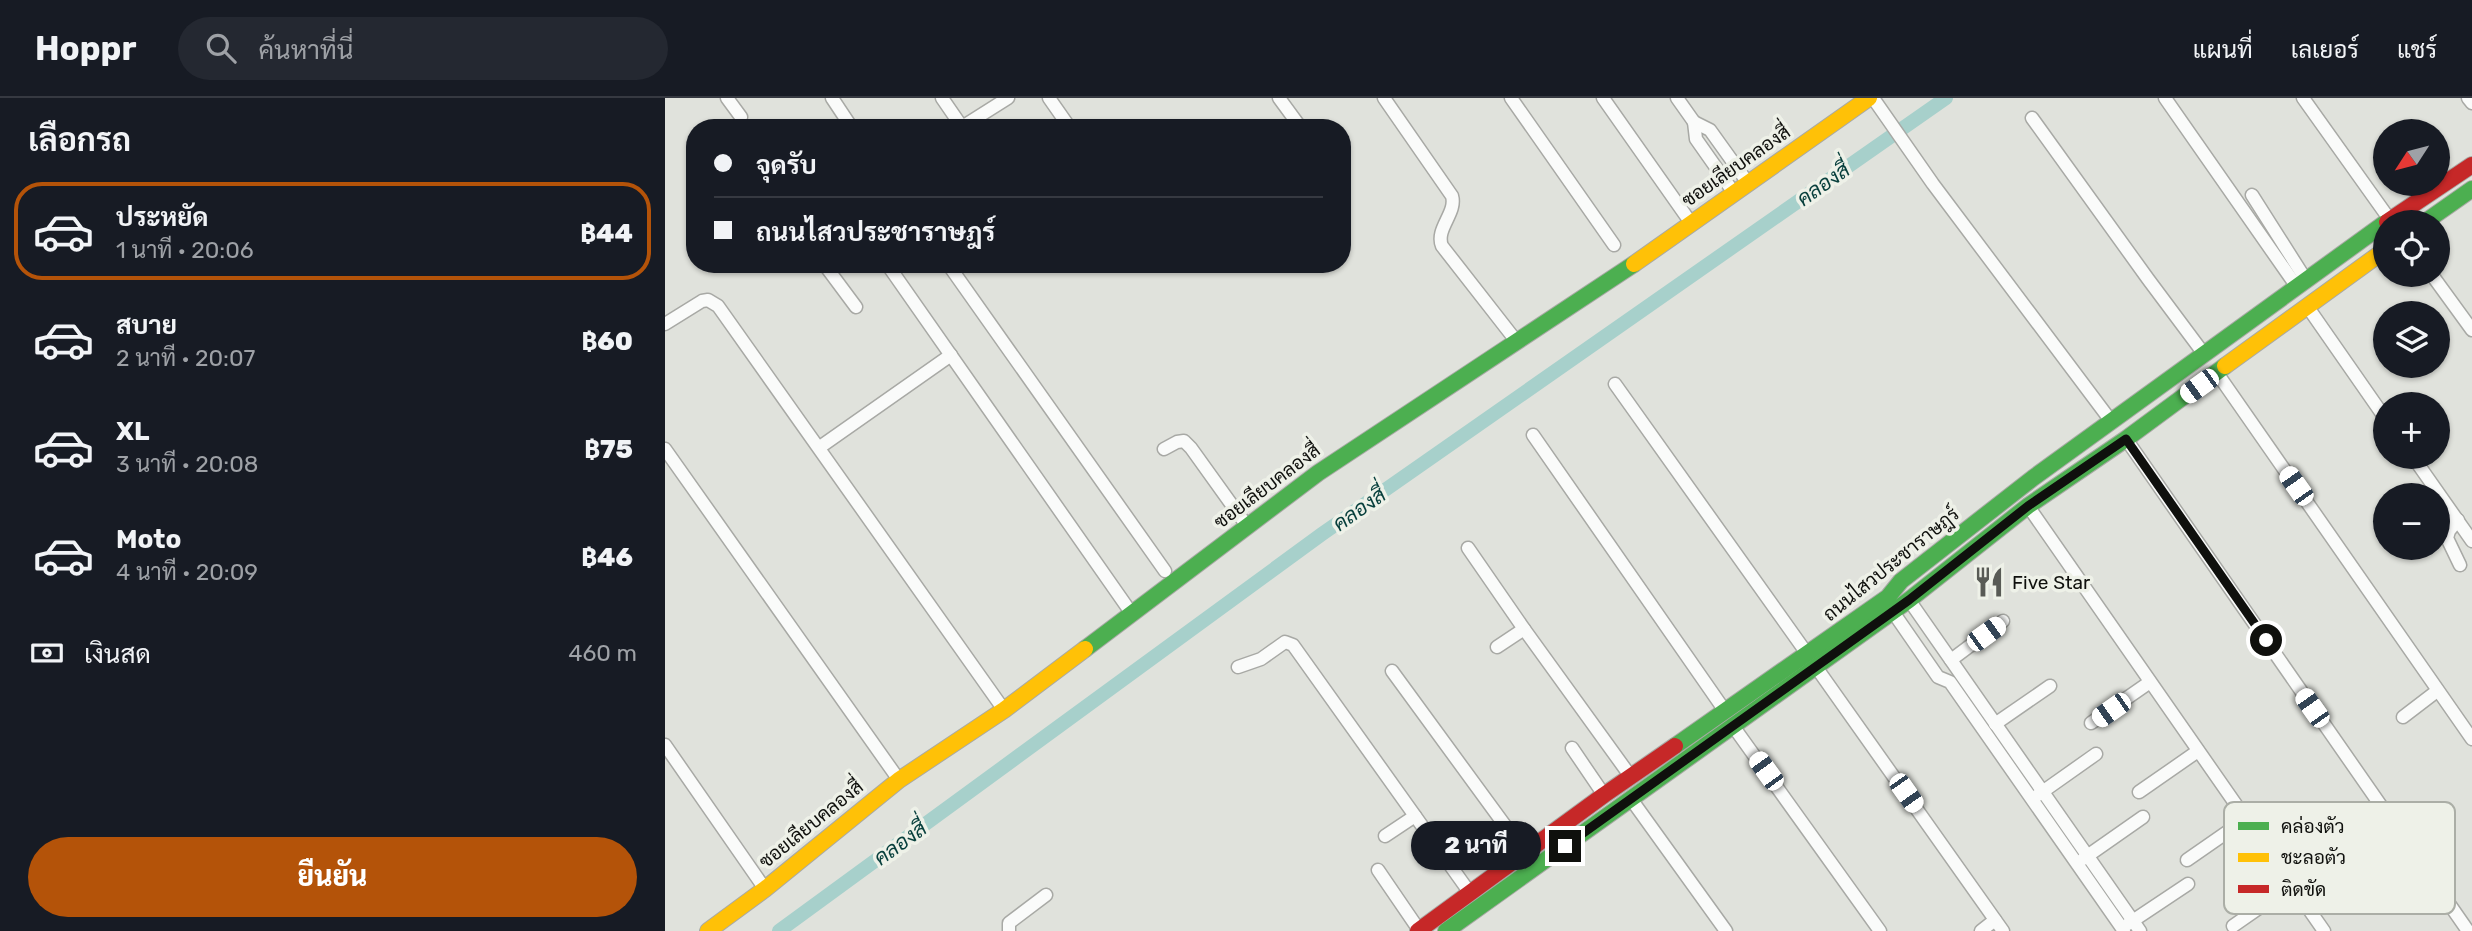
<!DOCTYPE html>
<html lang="th">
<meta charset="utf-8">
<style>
:root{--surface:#171b24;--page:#242831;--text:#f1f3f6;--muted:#9ea1a6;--line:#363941;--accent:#b45309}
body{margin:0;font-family:Rubik,Sarabun,sans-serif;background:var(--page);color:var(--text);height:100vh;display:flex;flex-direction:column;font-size:26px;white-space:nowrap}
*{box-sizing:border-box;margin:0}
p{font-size:23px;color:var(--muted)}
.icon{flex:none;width:38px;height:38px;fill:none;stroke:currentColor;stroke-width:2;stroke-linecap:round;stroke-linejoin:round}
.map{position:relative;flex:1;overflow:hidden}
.side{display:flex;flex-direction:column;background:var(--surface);width:665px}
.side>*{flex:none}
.top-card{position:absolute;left:21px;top:21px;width:665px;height:154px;border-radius:28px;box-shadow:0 2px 5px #0004;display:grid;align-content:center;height:154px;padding:0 28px;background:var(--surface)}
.needle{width:46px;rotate:234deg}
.controls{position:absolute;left:1708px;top:21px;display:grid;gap:14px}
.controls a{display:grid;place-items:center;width:77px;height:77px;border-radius:50%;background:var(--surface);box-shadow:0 2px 5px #0004;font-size:35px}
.end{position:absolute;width:32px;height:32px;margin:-16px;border:9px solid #0f100d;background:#fff;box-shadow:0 0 0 4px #fff}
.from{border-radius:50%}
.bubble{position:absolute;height:49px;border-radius:24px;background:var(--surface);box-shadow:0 2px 5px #0004;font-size:23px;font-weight:800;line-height:49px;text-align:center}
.car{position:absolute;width:21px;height:42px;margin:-21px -10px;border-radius:9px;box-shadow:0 0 5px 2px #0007;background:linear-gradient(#fff 24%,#345 0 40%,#fff 0 76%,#345 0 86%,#fff 0)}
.top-card b{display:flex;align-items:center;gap:24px;height:66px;font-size:26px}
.top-card b+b{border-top:2px solid var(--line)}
.top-card i{width:18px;height:18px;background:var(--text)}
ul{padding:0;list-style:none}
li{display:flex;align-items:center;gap:21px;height:98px;margin:0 14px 10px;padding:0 14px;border:4px solid transparent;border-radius:28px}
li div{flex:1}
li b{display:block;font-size:26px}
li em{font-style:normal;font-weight:800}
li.selected{border-color:var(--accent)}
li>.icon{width:63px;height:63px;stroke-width:1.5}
h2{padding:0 28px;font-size:32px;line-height:84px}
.pay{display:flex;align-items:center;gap:18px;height:77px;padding:0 28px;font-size:26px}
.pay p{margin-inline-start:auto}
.button{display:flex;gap:14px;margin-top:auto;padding:14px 28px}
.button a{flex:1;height:80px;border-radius:42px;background:var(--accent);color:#fff;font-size:28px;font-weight:800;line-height:80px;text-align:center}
header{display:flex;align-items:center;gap:42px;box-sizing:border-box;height:98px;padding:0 35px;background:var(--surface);border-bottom:2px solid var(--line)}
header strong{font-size:33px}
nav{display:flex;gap:38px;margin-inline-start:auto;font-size:24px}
.search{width:490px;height:63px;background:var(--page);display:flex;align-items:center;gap:18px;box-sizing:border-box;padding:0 24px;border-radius:38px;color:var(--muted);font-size:26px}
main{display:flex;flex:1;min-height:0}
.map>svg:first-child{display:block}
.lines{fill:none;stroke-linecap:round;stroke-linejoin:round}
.canal{stroke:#a7d0cb;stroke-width:14}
.street-casing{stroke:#a8a9a5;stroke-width:15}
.fast-casing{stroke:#a8a9a5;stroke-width:18}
.slow-casing{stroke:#a8a9a5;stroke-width:18}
.jam-casing{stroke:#a8a9a5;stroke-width:18}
.street{stroke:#fafbfa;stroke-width:12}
.fast{stroke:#4caf50;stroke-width:16}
.slow{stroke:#ffc107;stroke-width:16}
.jam{stroke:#c62828;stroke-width:16}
.route{stroke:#0f100d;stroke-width:9}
.labels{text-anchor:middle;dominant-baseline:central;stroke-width:7;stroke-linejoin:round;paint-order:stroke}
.street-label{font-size:19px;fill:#0f100d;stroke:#eef1e8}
.poi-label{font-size:19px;fill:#0f100d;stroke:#eef1e8;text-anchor:start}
.water-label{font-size:21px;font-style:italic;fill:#073f3c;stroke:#eef1e8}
.key{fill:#eef1e8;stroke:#abaea6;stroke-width:2}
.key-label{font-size:19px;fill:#0f100d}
</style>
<header>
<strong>Hoppr</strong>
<div class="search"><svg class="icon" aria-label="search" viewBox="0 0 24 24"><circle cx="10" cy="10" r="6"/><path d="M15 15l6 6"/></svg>ค้นหาที่นี่</div>
<nav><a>แผนที่</a><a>เลเยอร์</a><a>แชร์</a></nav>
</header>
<main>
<section class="side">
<h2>เลือกรถ</h2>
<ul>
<li class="selected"><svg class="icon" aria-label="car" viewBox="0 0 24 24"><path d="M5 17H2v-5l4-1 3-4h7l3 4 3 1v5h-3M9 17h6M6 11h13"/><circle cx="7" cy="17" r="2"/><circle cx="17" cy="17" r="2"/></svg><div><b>ประหยัด</b><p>1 นาที · 20:06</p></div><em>฿44</em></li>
<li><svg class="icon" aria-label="car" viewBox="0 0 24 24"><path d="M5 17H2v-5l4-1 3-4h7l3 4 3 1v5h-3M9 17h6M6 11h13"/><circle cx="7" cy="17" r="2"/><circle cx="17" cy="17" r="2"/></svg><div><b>สบาย</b><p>2 นาที · 20:07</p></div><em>฿60</em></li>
<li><svg class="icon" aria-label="car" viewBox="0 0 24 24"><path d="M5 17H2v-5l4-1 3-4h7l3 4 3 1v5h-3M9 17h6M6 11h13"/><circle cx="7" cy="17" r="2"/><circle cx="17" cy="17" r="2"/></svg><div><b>XL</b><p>3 นาที · 20:08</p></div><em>฿75</em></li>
<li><svg class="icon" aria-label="car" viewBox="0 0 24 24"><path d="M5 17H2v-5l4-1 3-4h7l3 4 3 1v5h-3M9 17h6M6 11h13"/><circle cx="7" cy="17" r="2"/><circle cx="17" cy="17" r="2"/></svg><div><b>Moto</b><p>4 นาที · 20:09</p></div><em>฿46</em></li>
</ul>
<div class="pay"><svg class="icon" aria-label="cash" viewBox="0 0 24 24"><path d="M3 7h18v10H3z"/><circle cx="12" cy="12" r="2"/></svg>เงินสด<p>460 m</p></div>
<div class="button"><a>ยืนยัน</a></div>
</section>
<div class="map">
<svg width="1807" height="833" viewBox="0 0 1807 833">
<rect width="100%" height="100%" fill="#e0e2dc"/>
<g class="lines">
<path class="canal" d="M114,833l543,-397 624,-436"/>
<g class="street-casing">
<g id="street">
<path d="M62,0l14,19"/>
<path d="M167,0l20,30"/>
<path d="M277,0l20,29 46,-29"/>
<path d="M384,0l21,30"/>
<path d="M614,0l22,30"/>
<path d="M719,0l68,98c5,17 -17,33 -10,50l75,96"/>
<path d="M846,0l103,147"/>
<path d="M938,0l88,125"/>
<path d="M1012,0l17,24"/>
<path d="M1208,0l60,86 178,237"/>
<path d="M1500,0l132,189"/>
<path d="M1638,0l87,122"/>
<path d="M1803,0l4,5"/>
<path d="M1367,20l116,161 56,75"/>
<path d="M1069,95l-38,-54 -2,-17 16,8 38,53"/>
<path d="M1587,97l54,85"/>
<path d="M159,166l32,43"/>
<path d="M222,166l245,350"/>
<path d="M283,166l217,307"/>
<path d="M1767,177l40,55"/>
<path d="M1642,208l78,112"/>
<path d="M0,226l37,-23 6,-1 10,6 286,404"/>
<path d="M1552,275l255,366"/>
<path d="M950,286l193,271"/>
<path d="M868,337l192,276"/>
<path d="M1461,341l342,492"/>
<path d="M155,349l131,-92"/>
<path d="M0,351l234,331"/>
<path d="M499,351l13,-7 7,-1 7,7 56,78"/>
<path d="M1748,359l59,84"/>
<path d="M1363,408l296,425"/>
<path d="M1793,422l-9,11 -2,7 13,27"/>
<path d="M803,450l56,81 107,148"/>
<path d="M1244,502l231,331"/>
<path d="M1228,514l45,65 12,5 174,249"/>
<path d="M832,549l27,-18"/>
<path d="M1286,562l52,-39"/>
<path d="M573,569l23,-8 24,-17 8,3 177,248"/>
<path d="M1151,569l187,264"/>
<path d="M727,573l136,186"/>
<path d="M1738,619l34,-26"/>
<path d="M1426,625l59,-41"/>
<path d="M1330,626l55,-38"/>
<path d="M1068,628l147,205"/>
<path d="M0,647l100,144"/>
<path d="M907,650l32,47"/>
<path d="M1474,694l59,-41"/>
<path d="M1373,697l58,-41"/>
<path d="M966,701l95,132"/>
<path d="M720,738l30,-20"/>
<path d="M1418,761l60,-42"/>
<path d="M1522,762l59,-41"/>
<path d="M713,772l41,60"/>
<path d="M1463,826l60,-40"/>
<path d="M1568,828l59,-41"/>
<path d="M344,833v-8l37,-28"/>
<path d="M1316,833l14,-11"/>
</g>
</g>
<g class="fast-casing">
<g id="fast">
<path d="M1760,124l47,-33"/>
<path d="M420,551l233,-176 316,-209"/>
<path d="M1010,648l213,-149 13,-16 132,-103 352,-255"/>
<path d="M781,833l463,-331 119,-94 98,-67 99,-73"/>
</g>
</g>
<g class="slow-casing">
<g id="slow">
<path d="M969,166l235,-166"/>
<path d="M1560,268l160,-116"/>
<path d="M43,833l57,-42 134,-109 105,-70 81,-61"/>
</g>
</g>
<g class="jam-casing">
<g id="jam">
<path d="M1722,124l85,-57"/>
<path d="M753,833l186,-136 71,-49"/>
</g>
</g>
<use href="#street" class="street"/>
<use href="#fast" class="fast"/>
<use href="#slow" class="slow"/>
<use href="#jam" class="jam"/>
</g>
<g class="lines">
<path class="route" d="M900,748l344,-246 119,-94 98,-67 140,201"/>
</g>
<defs>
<g id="restaurant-bare" transform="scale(2.415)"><path d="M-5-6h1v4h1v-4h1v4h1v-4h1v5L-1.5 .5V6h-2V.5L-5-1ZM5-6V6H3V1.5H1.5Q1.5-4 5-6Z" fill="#585a55" stroke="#eef1e8" stroke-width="2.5" paint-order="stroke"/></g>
</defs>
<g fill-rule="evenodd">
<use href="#restaurant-bare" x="1324" y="484"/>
</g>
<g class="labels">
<g class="street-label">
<text transform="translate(1071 68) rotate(-35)">ซอยเลียบคลองสี่</text>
<text transform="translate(602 388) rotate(-37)">ซอยเลียบคลองสี่</text>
<text transform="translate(1226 466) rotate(-39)">ถนนไสวประชาราษฎร์</text>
<text transform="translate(146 726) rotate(-39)">ซอยเลียบคลองสี่</text>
</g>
<g class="poi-label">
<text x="1347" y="484">Five Star</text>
</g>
<g class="water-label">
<text transform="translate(1158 86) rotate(-35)">คลองสี่</text>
<text transform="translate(694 411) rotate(-35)">คลองสี่</text>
<text transform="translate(235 745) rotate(-36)">คลองสี่</text>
</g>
</g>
<rect x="1559" y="704" width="231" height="112" rx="10" class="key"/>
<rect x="1573" y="724" width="31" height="8" fill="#4caf50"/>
<rect x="1573" y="755" width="31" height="9" fill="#ffc107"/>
<rect x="1573" y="787" width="31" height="8" fill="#c62828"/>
<g class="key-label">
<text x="1616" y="735">คล่องตัว</text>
<text x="1616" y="766">ชะลอตัว</text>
<text x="1616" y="798">ติดขัด</text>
</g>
</svg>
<div class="controls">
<a><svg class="needle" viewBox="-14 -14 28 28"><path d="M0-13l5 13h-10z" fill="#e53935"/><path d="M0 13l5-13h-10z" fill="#9ea1a6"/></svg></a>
<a><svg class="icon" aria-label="locate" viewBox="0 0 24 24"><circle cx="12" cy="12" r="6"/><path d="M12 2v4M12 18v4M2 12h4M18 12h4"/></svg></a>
<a><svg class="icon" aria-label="layers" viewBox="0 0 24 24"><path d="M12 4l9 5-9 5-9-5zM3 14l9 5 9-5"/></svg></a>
<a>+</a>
<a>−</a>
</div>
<i class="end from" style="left:1601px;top:542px"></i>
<i class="end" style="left:900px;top:748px"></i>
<div class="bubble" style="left:746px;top:723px;width:130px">2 นาที</div>
<i class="car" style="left:1534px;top:288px;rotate:234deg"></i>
<i class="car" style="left:1631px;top:388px;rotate:325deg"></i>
<i class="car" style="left:1321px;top:536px;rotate:54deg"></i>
<i class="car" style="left:1647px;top:610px;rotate:325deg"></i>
<i class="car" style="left:1446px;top:612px;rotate:235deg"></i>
<i class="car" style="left:1101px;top:673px;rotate:324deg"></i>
<i class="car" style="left:1241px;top:695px;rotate:145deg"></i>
<div class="top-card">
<b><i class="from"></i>จุดรับ</b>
<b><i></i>ถนนไสวประชาราษฎร์</b>
</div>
</div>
</main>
